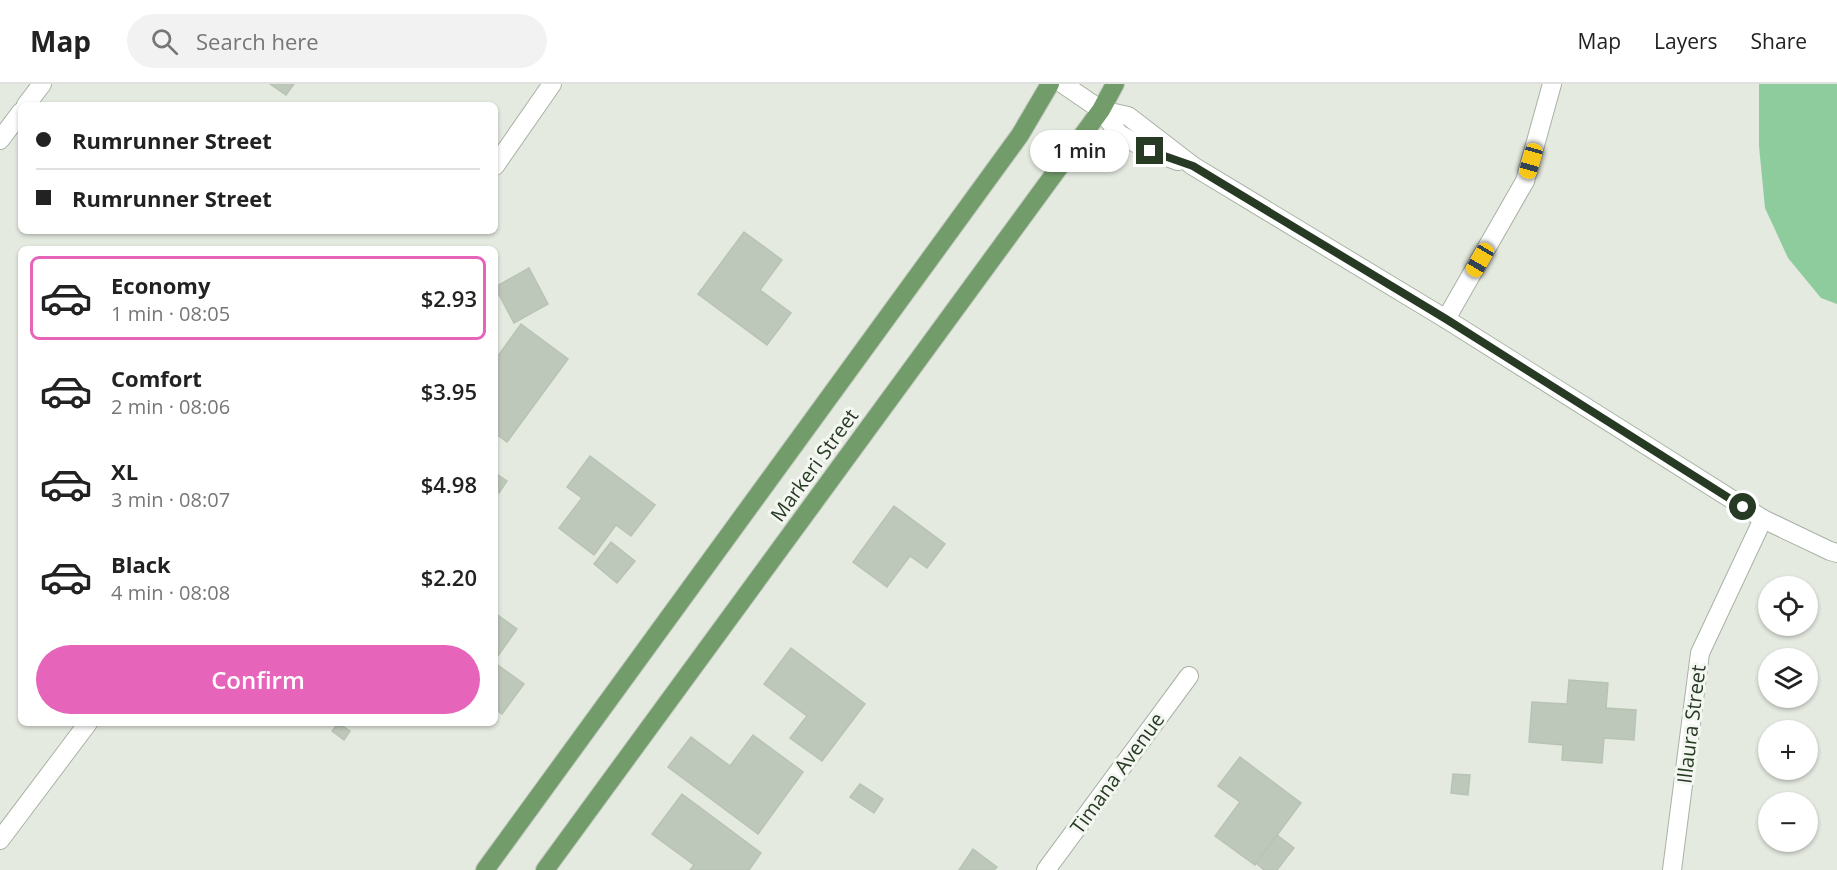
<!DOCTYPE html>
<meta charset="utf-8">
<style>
:root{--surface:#fff;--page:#f2f2f2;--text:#222;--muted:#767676;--line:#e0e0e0;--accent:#e664ba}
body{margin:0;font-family:"Open Sans",sans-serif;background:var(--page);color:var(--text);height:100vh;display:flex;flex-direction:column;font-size:22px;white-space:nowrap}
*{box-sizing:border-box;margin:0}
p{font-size:20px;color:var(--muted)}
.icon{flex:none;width:33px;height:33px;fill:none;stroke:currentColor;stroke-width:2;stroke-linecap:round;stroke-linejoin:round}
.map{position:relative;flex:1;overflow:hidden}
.sheet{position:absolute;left:18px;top:162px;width:480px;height:480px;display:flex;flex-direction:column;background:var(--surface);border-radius:9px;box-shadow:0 2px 4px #0004}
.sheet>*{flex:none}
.guide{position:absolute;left:18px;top:18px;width:480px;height:132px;border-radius:9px;box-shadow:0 2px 4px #0004;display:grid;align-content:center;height:132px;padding:0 18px;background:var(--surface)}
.tools{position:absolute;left:1758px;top:492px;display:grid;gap:12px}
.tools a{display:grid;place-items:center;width:60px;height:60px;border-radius:50%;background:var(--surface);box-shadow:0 2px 4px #0004;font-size:30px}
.end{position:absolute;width:27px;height:27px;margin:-14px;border:8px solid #273a23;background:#fff;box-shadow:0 0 0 3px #fff}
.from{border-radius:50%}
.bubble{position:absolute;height:42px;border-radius:21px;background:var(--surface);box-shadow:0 2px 4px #0004;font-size:20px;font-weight:600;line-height:42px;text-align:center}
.car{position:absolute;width:18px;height:36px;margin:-18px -9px;border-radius:8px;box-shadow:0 0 4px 2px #0007;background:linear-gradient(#f5c518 24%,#345 0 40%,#f5c518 0 76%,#345 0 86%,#f5c518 0)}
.guide b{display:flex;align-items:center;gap:21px;height:57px;font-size:22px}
.guide b+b{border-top:2px solid var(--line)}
.guide i{width:15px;height:15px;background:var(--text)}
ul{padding:10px 0 0;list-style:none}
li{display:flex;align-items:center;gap:18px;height:84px;margin:0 12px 9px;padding:0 6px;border:3px solid transparent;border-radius:9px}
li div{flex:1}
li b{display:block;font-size:22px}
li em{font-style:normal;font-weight:600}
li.active{border-color:var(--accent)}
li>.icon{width:54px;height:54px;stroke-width:1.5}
.action{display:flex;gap:12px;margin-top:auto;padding:12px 18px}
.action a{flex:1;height:69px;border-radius:36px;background:var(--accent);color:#fff;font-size:24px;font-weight:600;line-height:69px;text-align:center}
header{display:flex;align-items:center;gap:36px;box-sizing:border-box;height:84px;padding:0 30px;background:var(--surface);border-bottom:2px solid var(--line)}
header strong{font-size:28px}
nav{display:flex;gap:33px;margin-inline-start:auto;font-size:21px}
.search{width:420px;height:54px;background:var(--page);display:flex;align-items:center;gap:15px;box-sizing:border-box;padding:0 21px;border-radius:33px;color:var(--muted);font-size:22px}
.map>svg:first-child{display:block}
.water{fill:#8ecb9d}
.building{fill:#bec8ba;stroke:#b9c3b4;stroke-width:1.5}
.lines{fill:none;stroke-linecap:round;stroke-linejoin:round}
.minor-casing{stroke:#a8b2a4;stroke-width:20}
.major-casing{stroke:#c3c8c1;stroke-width:20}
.minor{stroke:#fff;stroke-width:18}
.major{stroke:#729c6a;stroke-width:18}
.route{stroke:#273a23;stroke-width:8}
.labels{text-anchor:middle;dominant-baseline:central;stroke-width:6;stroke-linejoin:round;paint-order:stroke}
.street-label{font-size:20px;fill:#273a23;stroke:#f4f7f1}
</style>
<header>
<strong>Map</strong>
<div class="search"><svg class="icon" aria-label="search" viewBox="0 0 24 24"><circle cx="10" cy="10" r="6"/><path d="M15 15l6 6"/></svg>Search here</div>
<nav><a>Map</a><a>Layers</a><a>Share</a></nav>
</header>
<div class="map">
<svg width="1837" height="786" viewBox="0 0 1837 786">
<rect width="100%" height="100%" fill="#e5eae1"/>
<path class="water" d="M1759,0h78v220l-16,-6 -33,-40 -23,-50 -6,-62z"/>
<g class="building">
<path d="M270,0h24l-8,11z"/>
<path d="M744,148l38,28 -22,30 31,23 -24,32 -69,-51z"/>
<path d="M529,184l19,36 -34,19 -19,-36z"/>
<path d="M521,240l47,35 -61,83 -12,-9v-73z"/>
<path d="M590,372l65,49 -24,31 -15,-11 -22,30 -35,-27 23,-30 -15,-11z"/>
<path d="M495,389l12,8 -8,12 -4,-3z"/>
<path d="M894,422l51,38 -18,24 -17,-12 -23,31 -34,-25z"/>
<path d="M611,458l24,19 -18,22 -23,-19z"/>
<path d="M495,529l22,16 -22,31z"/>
<path d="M791,564l74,56 -43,57 -32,-23 17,-22 -43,-32z"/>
<path d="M495,579l29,21 -22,30 -7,-5z"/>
<path d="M1569,596l39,3 -2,25 30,2 -2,30 -30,-2 -2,25 -40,-3 1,-15 -34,-3 3,-40 35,2z"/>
<path d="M338,639l12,8 -6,9 -12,-9z"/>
<path d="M753,651l50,37 -45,62 -90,-67 23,-30 39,29z"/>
<path d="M1240,673l61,46 -46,62 -40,-29 25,-34 -22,-16z"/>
<path d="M1453,690l17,1 -2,20 -17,-2z"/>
<path d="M860,700l23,15 -9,14 -24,-16z"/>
<path d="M682,710l79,59 -12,17h-59l4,-5 -42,-31z"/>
<path d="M1277,751l17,13 -17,22h-13l-8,-7z"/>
<path d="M973,765l24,18 -3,3h-35z"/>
</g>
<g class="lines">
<g class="minor-casing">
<g id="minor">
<path d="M1063,0l38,26 18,24 31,17 28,10"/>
<path d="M26,21l16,-21"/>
<path d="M1101,26l27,6 65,50 253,153 317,200 67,32 7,2"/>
<path d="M0,56l21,-28"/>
<path d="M495,82l57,-82"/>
<path d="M1446,235l79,-138 27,-97"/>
<path d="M0,756l88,-117"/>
<path d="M1046,786l143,-194"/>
<path d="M1672,786l28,-217 63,-134"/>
</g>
</g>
<g class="major-casing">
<g id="major">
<path d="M485,786l535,-735 30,-51"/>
<path d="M545,786l556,-760 14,-26"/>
</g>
</g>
<use href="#minor" class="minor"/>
<use href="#major" class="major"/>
</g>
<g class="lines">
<path class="route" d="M1150,67l43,15 253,153 297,188"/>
</g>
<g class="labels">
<g class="street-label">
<text transform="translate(814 381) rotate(-54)">Markeri Street</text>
<text transform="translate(1691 640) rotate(-83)">Illaura Street</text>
<text transform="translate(1117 689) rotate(-54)">Timana Avenue</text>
</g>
</g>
</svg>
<div class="tools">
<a><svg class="icon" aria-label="locate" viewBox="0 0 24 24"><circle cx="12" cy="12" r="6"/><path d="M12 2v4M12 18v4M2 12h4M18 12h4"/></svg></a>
<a><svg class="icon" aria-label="layers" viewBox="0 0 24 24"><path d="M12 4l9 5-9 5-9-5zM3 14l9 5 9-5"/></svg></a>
<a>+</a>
<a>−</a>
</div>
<i class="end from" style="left:1743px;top:423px"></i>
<i class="end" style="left:1150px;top:67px"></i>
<div class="bubble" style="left:1030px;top:46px;width:99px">1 min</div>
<i class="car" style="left:1531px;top:77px;rotate:196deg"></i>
<i class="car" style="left:1480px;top:176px;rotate:210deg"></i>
<div class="guide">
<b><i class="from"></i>Rumrunner Street</b>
<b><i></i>Rumrunner Street</b>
</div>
<section class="sheet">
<ul>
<li class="active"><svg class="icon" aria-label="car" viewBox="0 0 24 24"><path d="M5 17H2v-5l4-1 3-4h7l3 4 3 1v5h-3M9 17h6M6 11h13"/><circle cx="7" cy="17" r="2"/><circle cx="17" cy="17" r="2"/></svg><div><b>Economy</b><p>1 min · 08:05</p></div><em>$2.93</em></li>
<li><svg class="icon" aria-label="car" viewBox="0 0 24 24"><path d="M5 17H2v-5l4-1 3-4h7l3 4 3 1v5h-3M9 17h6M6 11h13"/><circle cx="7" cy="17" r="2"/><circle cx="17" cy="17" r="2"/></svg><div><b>Comfort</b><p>2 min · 08:06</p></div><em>$3.95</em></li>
<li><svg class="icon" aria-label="car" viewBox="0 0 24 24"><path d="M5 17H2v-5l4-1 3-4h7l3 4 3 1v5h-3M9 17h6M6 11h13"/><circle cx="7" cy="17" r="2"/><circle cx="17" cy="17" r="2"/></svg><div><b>XL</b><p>3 min · 08:07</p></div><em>$4.98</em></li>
<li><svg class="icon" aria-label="car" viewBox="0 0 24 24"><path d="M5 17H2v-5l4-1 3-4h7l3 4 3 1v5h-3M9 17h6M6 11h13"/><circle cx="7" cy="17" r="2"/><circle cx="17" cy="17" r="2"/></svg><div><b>Black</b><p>4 min · 08:08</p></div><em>$2.20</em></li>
</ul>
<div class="action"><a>Confirm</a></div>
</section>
</div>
